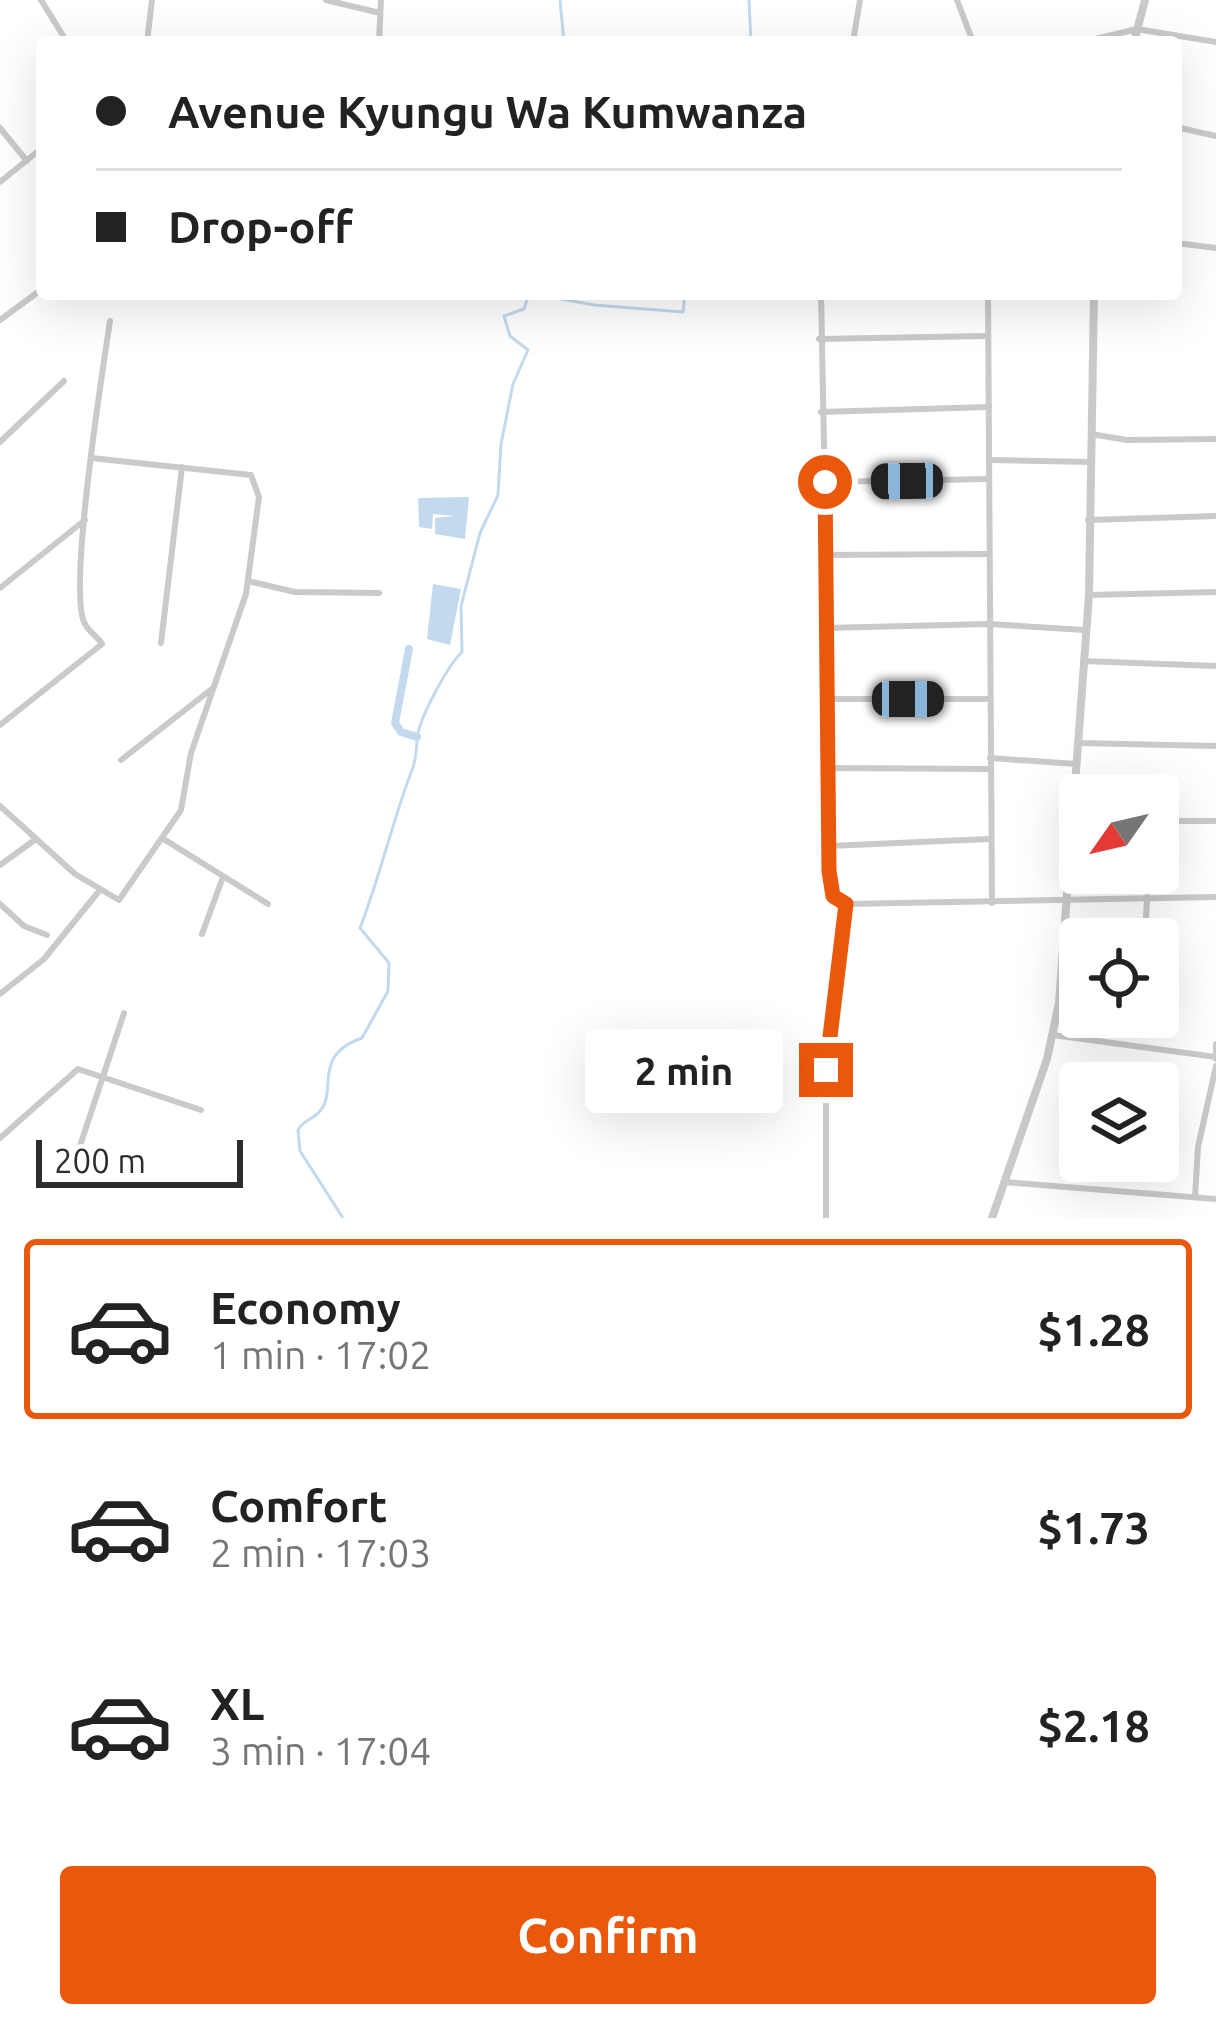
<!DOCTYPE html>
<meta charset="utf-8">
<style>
:root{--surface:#fff;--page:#f2f2f2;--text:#222;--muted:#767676;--line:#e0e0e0;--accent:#ea580c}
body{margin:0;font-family:Ubuntu,sans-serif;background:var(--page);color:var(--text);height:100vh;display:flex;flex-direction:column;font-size:45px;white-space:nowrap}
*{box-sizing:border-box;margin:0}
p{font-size:39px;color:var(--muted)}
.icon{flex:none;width:66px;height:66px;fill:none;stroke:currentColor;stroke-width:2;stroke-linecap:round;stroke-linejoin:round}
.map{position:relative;height:1218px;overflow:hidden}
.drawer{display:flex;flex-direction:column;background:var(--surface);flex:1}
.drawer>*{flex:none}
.top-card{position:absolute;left:36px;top:36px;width:1146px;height:264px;border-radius:12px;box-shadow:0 12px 48px #0002;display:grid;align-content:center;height:264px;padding:0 60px;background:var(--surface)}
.needle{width:78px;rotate:236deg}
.buttons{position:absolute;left:1059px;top:774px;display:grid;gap:24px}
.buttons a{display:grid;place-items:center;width:120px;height:120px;border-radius:12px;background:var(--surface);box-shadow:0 12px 48px #0002;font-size:60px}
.scale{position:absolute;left:36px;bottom:30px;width:207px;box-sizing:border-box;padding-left:12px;border:6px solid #2d2d2d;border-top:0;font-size:33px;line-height:42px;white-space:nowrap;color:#2d2d2d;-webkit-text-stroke:9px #fff;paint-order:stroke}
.end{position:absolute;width:54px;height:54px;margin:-27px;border:15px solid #ea580c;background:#fff;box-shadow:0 0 0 6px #fff}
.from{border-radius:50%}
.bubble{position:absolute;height:84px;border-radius:12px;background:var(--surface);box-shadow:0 12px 48px #0002;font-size:39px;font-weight:700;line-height:84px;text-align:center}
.car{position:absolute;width:36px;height:72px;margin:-36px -18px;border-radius:15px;box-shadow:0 0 9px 3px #0007;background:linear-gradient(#222 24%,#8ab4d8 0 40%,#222 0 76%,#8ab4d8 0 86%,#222 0)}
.top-card b{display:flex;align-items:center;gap:42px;height:114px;font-size:45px}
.top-card b+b{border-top:3px solid var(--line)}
.top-card i{width:30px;height:30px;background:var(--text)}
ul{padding:21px 0 0;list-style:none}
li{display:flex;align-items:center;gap:36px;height:180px;margin:0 24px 18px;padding:0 36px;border:6px solid transparent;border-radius:12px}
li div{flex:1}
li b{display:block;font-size:45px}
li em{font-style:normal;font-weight:700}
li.current{border-color:var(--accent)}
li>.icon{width:108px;height:108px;stroke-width:1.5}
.cta{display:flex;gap:24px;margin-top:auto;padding:24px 60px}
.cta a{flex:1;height:138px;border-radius:12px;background:var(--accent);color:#fff;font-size:48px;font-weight:700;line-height:138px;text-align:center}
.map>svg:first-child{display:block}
.water{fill:#c3daee}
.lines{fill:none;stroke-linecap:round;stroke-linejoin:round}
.stream{stroke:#c3daee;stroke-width:3}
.canal{stroke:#c3daee;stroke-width:8}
.minor{stroke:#cacaca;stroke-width:6}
.tertiary{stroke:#cacaca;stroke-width:8}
.route{stroke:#ea580c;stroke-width:15}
</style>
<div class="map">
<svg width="1216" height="1218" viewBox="0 0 1216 1218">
<rect width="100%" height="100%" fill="#fff"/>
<g class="water">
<path d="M469,497l-4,42 -30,-5v-16l20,-2 -22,-2 -1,15 -13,-2 -1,-29z"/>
<path d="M433,584l28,5 -11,56 -23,-6z"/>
</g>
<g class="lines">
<g class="stream">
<path d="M560,0l4,42"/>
<path d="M749,0l2,42"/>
<path d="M535,294l59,11 89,7 2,-18"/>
<path d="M343,1218l-43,-67 -2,-21c6,-11 15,-10 22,-19 18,-20 -9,-55 42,-73l26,-47 1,-28 -29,-35c20,-51 32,-106 52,-158 5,-12 4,-25 6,-37 4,-19 30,-68 44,-81l-1,-46 19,-73 18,-38 3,-51 12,-60 15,-34 -18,-14 -6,-20 20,-7 5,-15"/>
</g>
<path class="canal" d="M409,649l-14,74 6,9 16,5"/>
<g class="minor">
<path d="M41,0l26,42"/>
<path d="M326,0l54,13"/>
<path d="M957,0l16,42"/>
<path d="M147,42l5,-42"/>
<path d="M379,42l2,-42"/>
<path d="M853,42l7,-42"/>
<path d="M1083,42l54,-13 79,13"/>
<path d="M1176,127l40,9"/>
<path d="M0,128l27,33"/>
<path d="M0,182l42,-34"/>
<path d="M1176,243l40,5"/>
<path d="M821,294l12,601 13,9 370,-7"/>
<path d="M988,294l4,609"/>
<path d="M0,320l42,-31"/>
<path d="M819,339l167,-3"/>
<path d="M821,412l168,-5"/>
<path d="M1091,434l36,6 89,-1"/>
<path d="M0,442l64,-61"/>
<path d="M989,460l102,2"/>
<path d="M825,482l164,-3"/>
<path d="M1088,520l128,-4"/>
<path d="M825,555l164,-1"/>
<path d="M248,581l47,11 84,1"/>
<path d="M0,588l85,-68"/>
<path d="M1089,595l127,-3"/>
<path d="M826,628l163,-4 95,6"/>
<path d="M161,643l21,-176"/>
<path d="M1083,661l133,5"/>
<path d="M827,699h163"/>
<path d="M0,725l102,-81c-4,-7 -13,-12 -17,-20 -18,-31 18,-256 25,-303"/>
<path d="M1078,743l138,3"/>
<path d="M990,758l86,6"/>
<path d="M121,760l92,-72"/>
<path d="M828,768l160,1"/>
<path d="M0,806l75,68 44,26 62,-90 10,-57 55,-159 13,-97 -8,-22 -160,-17"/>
<path d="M1158,821h58"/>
<path d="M162,838l106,66"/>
<path d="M829,846l160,-7"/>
<path d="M0,865l36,-26"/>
<path d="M0,904l24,22 23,9"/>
<path d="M202,934l21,-57"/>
<path d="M1145,939l2,-42"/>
<path d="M0,994l44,-35 55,-68"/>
<path d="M1053,1035l163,22"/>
<path d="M1216,1059v-15"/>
<path d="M0,1138l78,-69 123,41"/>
<path d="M72,1170l52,-157"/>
<path d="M1004,1182l212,17"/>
<path d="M1195,1197l3,-50 18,-81"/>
<path d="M826,1218v-148l20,-165"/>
</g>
<g class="tertiary">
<path d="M1134,42l11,-42"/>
<path d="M992,1218l55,-159 12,-56 30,-408 5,-301"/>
</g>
</g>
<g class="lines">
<path class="route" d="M825,482l4,389 4,25 13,8 -20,166"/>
</g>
</svg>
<div class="buttons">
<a><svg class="needle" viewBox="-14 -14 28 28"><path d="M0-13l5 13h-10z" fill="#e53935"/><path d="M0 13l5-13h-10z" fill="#767676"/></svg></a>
<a><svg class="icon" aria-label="locate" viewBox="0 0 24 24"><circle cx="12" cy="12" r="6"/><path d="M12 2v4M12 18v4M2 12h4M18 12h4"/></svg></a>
<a><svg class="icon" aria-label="layers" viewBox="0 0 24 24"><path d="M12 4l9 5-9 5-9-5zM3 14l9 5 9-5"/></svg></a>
</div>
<div class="scale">200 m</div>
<i class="end from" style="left:825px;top:482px"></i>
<i class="end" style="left:826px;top:1070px"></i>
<div class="bubble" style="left:585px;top:1029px;width:198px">2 min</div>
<i class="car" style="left:907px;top:481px;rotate:269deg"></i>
<i class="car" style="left:908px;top:699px;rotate:90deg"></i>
<div class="top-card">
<b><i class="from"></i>Avenue Kyungu Wa Kumwanza</b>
<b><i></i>Drop-off</b>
</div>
</div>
<section class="drawer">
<ul>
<li class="current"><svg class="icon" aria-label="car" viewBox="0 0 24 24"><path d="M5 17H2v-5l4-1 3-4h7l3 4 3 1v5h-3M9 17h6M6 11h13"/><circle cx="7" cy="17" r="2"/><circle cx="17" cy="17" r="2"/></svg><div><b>Economy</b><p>1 min · 17:02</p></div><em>$1.28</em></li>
<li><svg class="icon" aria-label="car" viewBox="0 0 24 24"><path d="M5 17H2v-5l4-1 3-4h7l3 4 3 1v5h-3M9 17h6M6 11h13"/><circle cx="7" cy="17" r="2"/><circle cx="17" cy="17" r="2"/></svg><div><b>Comfort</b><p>2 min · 17:03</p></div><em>$1.73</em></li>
<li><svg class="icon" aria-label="car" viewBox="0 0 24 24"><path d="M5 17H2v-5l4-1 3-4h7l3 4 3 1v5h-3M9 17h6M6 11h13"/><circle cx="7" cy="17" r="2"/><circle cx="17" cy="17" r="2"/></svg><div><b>XL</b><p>3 min · 17:04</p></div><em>$2.18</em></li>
</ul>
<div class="cta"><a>Confirm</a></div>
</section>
